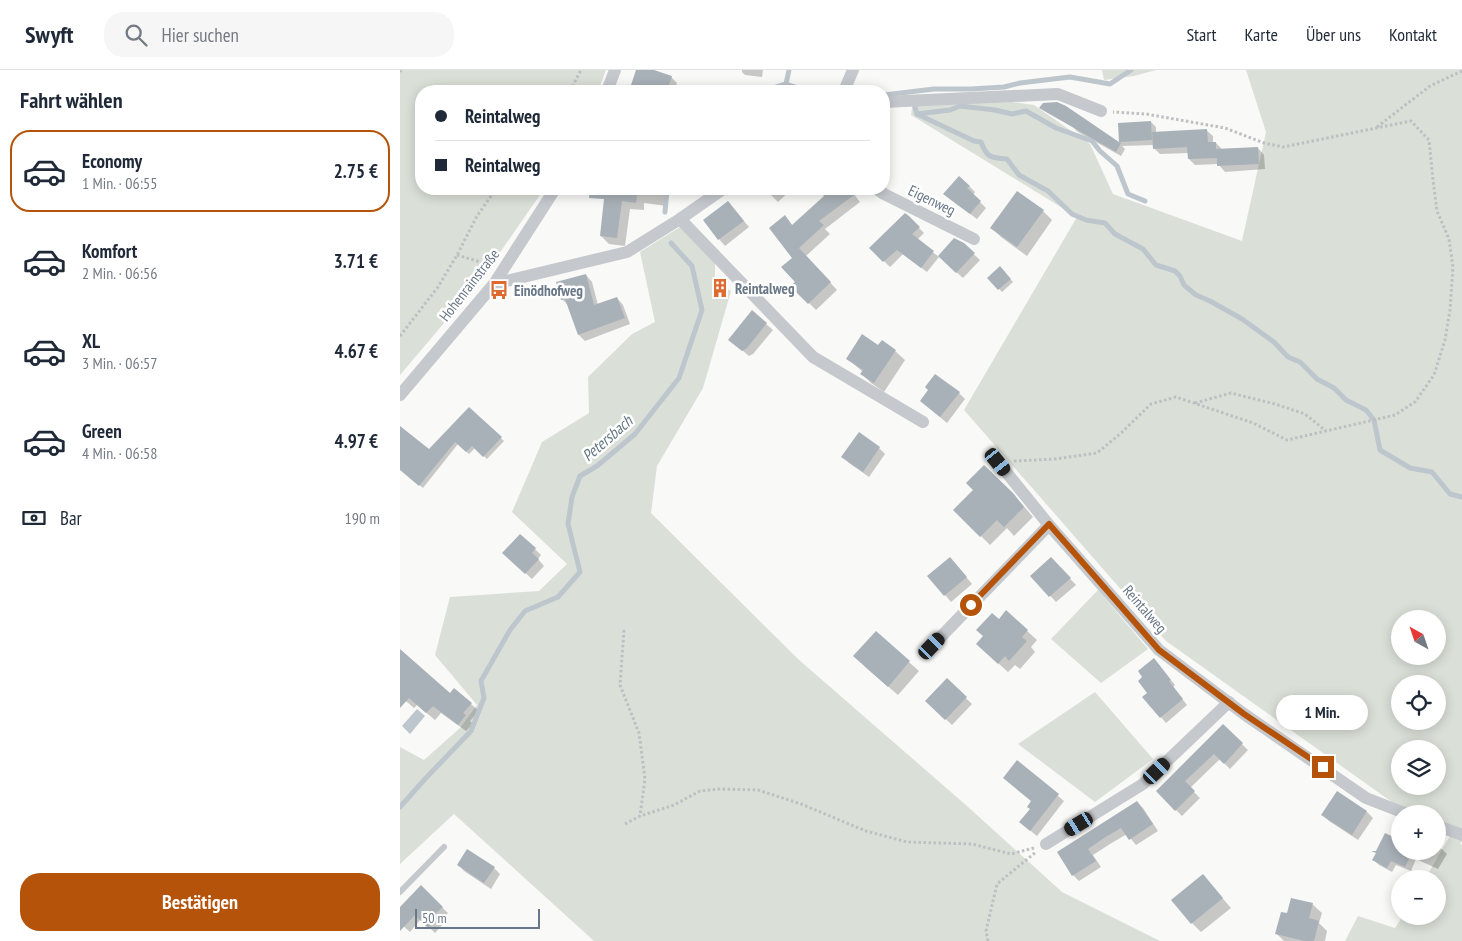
<!DOCTYPE html>
<html lang="de">
<meta charset="utf-8">
<style>
:root{--surface:#fff;--page:#f6f6f7;--text:#1f2937;--muted:#747a83;--line:#e0e1e3;--accent:#b45309}
body{margin:0;font-family:"PT Sans Narrow",sans-serif;background:var(--page);color:var(--text);height:100vh;display:flex;flex-direction:column;font-size:19px;white-space:nowrap}
*{box-sizing:border-box;margin:0}
p{font-size:16px;color:var(--muted)}
.icon{flex:none;width:28px;height:28px;fill:none;stroke:currentColor;stroke-width:2;stroke-linecap:round;stroke-linejoin:round}
.map{position:relative;flex:1;overflow:hidden}
.sheet{display:flex;flex-direction:column;background:var(--surface);width:400px}
.sheet>*{flex:none}
.hud{position:absolute;left:15px;top:15px;width:475px;height:110px;border-radius:20px;box-shadow:0 2px 12px #0003;display:grid;align-content:center;height:110px;padding:0 20px;background:var(--surface)}
.needle{width:32px;rotate:320deg}
.controls{position:absolute;left:991px;top:540px;display:grid;gap:10px}
.controls a{display:grid;place-items:center;width:55px;height:55px;border-radius:50%;background:var(--surface);box-shadow:0 2px 12px #0003;font-size:25px}
.scale{position:absolute;left:15px;bottom:12px;width:125px;box-sizing:border-box;padding-left:5px;border:2px solid #697787;border-top:0;font-size:14px;line-height:18px;white-space:nowrap;color:#697787;-webkit-text-stroke:4px #fff;paint-order:stroke}
.end{position:absolute;width:22px;height:22px;margin:-11px;border:6px solid #b45309;background:#fff;box-shadow:0 0 0 2px #fff}
.from{border-radius:50%}
.bubble{position:absolute;height:35px;border-radius:18px;background:var(--surface);box-shadow:0 2px 12px #0003;font-size:16px;font-weight:700;line-height:35px;text-align:center}
.car{position:absolute;width:15px;height:30px;margin:-15px -8px;border-radius:6px;box-shadow:0 0 4px 1px #0007;background:linear-gradient(#222 24%,#8ab4d8 0 40%,#222 0 76%,#8ab4d8 0 86%,#222 0)}
.hud b{display:flex;align-items:center;gap:18px;height:48px;font-size:19px}
.hud b+b{border-top:1px solid var(--line)}
.hud i{width:12px;height:12px;background:var(--text)}
ul{padding:0;list-style:none}
li{display:flex;align-items:center;gap:15px;height:82px;margin:0 10px 8px;padding:0 10px;border:2px solid transparent;border-radius:20px}
li div{flex:1}
li b{display:block;font-size:19px}
li em{font-style:normal;font-weight:700}
li.selected{border-color:var(--accent)}
li>.icon{width:45px;height:45px;stroke-width:1.5}
h2{padding:0 20px;font-size:22px;line-height:60px}
.pay{display:flex;align-items:center;gap:12px;height:55px;padding:0 20px;font-size:19px}
.pay p{margin-inline-start:auto}
.primary-button{display:flex;gap:10px;margin-top:auto;padding:10px 20px}
.primary-button a{flex:1;height:58px;border-radius:20px;background:var(--accent);color:#fff;font-size:20px;font-weight:700;line-height:58px;text-align:center}
header{display:flex;align-items:center;gap:30px;box-sizing:border-box;height:70px;padding:0 25px;background:var(--surface);border-bottom:1px solid var(--line)}
header strong{font-size:24px}
nav{display:flex;gap:28px;margin-inline-start:auto;font-size:18px}
.search{width:350px;height:45px;background:var(--page);display:flex;align-items:center;gap:12px;box-sizing:border-box;padding:0 18px;border-radius:20px;color:var(--muted);font-size:19px}
main{display:flex;flex:1;min-height:0}
.map>svg:first-child{display:block}
.green{fill:#dae0d8;fill-rule:evenodd}
.water{fill:#bdc6cc}
.shadow{fill:#0003}
.lines{fill:none;stroke-linecap:round;stroke-linejoin:round}
.stream{stroke:#bdc6cc;stroke-width:5}
.building{fill:#a9b1b8}
.path{stroke:#bdbfc2;stroke-width:3;stroke-dasharray:2.5 2.5;stroke-linecap:butt}
.lane{stroke:#c5c8cc;stroke-width:6}
.street{stroke:#c5c8cc;stroke-width:12}
.route{stroke:#b45309;stroke-width:6}
.labels{text-anchor:middle;dominant-baseline:central;stroke-width:5;stroke-linejoin:round;paint-order:stroke}
.street-label{font-size:15px;fill:#697787;stroke:#fff}
.poi-label{font-size:15px;font-weight:bold;fill:#697787;stroke:#fff;text-anchor:start}
.water-label{font-size:16px;font-style:italic;fill:#657782;stroke:#fff}
</style>
<header>
<strong>Swyft</strong>
<div class="search"><svg class="icon" aria-label="search" viewBox="0 0 24 24"><circle cx="10" cy="10" r="6"/><path d="M15 15l6 6"/></svg>Hier suchen</div>
<nav><a>Start</a><a>Karte</a><a>Über uns</a><a>Kontakt</a></nav>
</header>
<main>
<section class="sheet">
<h2>Fahrt wählen</h2>
<ul>
<li class="selected"><svg class="icon" aria-label="car" viewBox="0 0 24 24"><path d="M5 17H2v-5l4-1 3-4h7l3 4 3 1v5h-3M9 17h6M6 11h13"/><circle cx="7" cy="17" r="2"/><circle cx="17" cy="17" r="2"/></svg><div><b>Economy</b><p>1 Min. · 06:55</p></div><em>2.75 €</em></li>
<li><svg class="icon" aria-label="car" viewBox="0 0 24 24"><path d="M5 17H2v-5l4-1 3-4h7l3 4 3 1v5h-3M9 17h6M6 11h13"/><circle cx="7" cy="17" r="2"/><circle cx="17" cy="17" r="2"/></svg><div><b>Komfort</b><p>2 Min. · 06:56</p></div><em>3.71 €</em></li>
<li><svg class="icon" aria-label="car" viewBox="0 0 24 24"><path d="M5 17H2v-5l4-1 3-4h7l3 4 3 1v5h-3M9 17h6M6 11h13"/><circle cx="7" cy="17" r="2"/><circle cx="17" cy="17" r="2"/></svg><div><b>XL</b><p>3 Min. · 06:57</p></div><em>4.67 €</em></li>
<li><svg class="icon" aria-label="car" viewBox="0 0 24 24"><path d="M5 17H2v-5l4-1 3-4h7l3 4 3 1v5h-3M9 17h6M6 11h13"/><circle cx="7" cy="17" r="2"/><circle cx="17" cy="17" r="2"/></svg><div><b>Green</b><p>4 Min. · 06:58</p></div><em>4.97 €</em></li>
</ul>
<div class="pay"><svg class="icon" aria-label="cash" viewBox="0 0 24 24"><path d="M3 7h18v10H3z"/><circle cx="12" cy="12" r="2"/></svg>Bar<p>190 m</p></div>
<div class="primary-button"><a>Bestätigen</a></div>
</section>
<div class="map">
<svg width="1062" height="871" viewBox="0 0 1062 871">
<rect width="100%" height="100%" fill="#f9f9f7"/>
<g class="green">
<path d="M0,0h206l-8,21h-177v98h123l-61,88 -83,98z"/>
<path d="M702,0h54l-22,6 -30,4z"/>
<path d="M846,0h216v772l-2,1 2,2v96h-117l13,-25 37,12 8,-12h35v-37h-13l25,-43 -12,-8v-14h-26l-23,-14 -223,-159 -202,-231 113,-193 -166,-102 2,-14 69,-3 52,7 56,39 23,50 129,47 24,-109zM1000,549h38v37h-38zM1000,614h38v37h-38zM1000,679h38v37h-38z"/>
<path d="M280,157l35,32v28l5,5 7,-3 4,2 -28,97 -46,78 -6,47 147,146 169,147 95,86 98,49h-566l-140,-127 -54,50v-117l24,13 36,-32 17,-23 -42,-50 15,-58 89,-6 28,-27 -55,-52 30,-70 47,-29 -1,-36 44,-43 23,-12 -15,-70z"/>
<path d="M698,520l50,59 -47,34 -50,-44z"/>
<path d="M695,622l58,67 -58,43 -77,-58z"/>
</g>
<path class="water" d="M17,639l8,7 -15,18 -8,-8z"/>
<g class="shadow">
<path d="M237,0h13l21,7 6,6 -2,8h-44z"/>
<path d="M342,0h21l-1,7 -17,-2 -3,-3z"/>
<path d="M751,52l5,5v6l50,-3 7,6v7h3l6,6 36,-1 6,7 1,14 -40,3 -7,-8 -23,1 -6,-6v-6l-29,1 -6,-6v-3l-32,1 3,3 -4,7 -43,-24 -5,-5 47,17 -1,-20z"/>
<path d="M569,116l6,6 -2,3 13,13 -9,11 -26,-19 -6,-6z"/>
<path d="M207,119h58l4,4 -2,13 -23,-3v7l-14,-1 -5,37 -16,-2 -8,-8z"/>
<path d="M365,119h27l-14,13z"/>
<path d="M420,119h30l10,13 -35,27 5,5 -24,22 31,34 -21,20 -24,-24 5,-4 -4,-24 -8,-41 8,9 32,-30z"/>
<path d="M328,132l21,25 -24,19 -6,-7z"/>
<path d="M643,141l9,9 -25,36 -26,-19 -9,-9z"/>
<path d="M508,147l16,16 -7,7 22,17 -12,15 -24,-18 -13,13 -19,-19z"/>
<path d="M563,174l17,16 -17,18 -17,-15z"/>
<path d="M600,198l13,14 -11,10 -13,-14z"/>
<path d="M186,205l6,7 6,23 19,-7 6,7 7,19 -45,17 -6,-6 -10,-29 -7,-7z"/>
<path d="M352,242l21,18 -20,24 -4,2 -19,-16z"/>
<path d="M479,277l16,4 10,9 -21,32 -13,-9 -9,-9 1,-2 -15,-13z"/>
<path d="M530,321l29,2 6,6 -18,24 -26,-22z"/>
<path d="M69,339l35,32 -17,18 -12,-11 -6,6 -11,-10 -35,44 -23,-19v-42l29,24z"/>
<path d="M479,378l6,6 -16,23 -20,-14 -6,-7z"/>
<path d="M584,397l38,37 11,13 -19,19 -7,-8 -17,17 -35,-35 20,-20z"/>
<path d="M135,479l6,6 -3,4 6,7 -12,13 -22,-20z"/>
<path d="M556,495l16,19 -21,18 -22,-26z"/>
<path d="M657,495l19,20 -20,17 -24,-26z"/>
<path d="M606,542l31,28 -6,7 4,5 -15,17 -5,-4 -7,7 -21,-19 12,-33z"/>
<path d="M476,563l43,38 -21,24 -34,-29z"/>
<path d="M0,591l50,34 21,9 8,7 -9,10 3,3 -7,7 -25,-18 -6,7 -18,-15 -3,3 -14,-12z"/>
<path d="M759,595l16,20 -2,2 14,18 -21,18 -22,-26 5,-4z"/>
<path d="M547,610l25,24 -20,21 -25,-24z"/>
<path d="M823,656l25,24 -18,19 -10,-10 -30,29 10,10 -18,18 -25,-25z"/>
<path d="M617,692l47,39 -27,35 -10,-8 5,-27z"/>
<path d="M937,723l30,19 6,6 -15,22 -29,-19 -6,-6z"/>
<path d="M737,732l6,6 15,23 -22,14 -9,-11 -17,10 -17,11 8,12 -22,14 -6,-6 -14,-23z"/>
<path d="M1000,767v14h38v-4l4,2 5,5 -9,15 -22,-10 -5,12 -15,-6 -4,7 -13,-7 -5,-5 24,-20z"/>
<path d="M68,780l26,18 6,6 -9,15 -27,-18 -6,-7z"/>
<path d="M803,806l28,32 -30,24 -9,-9z"/>
<path d="M21,817l27,26 -8,8 3,3 -8,9 -14,-14 -11,13 -10,-9v-12z"/>
<path d="M912,834l10,9 -3,10 8,8 -2,10h-41l-7,-7 11,-19z"/>
</g>
<g class="lines">
<g class="stream">
<path d="M386,14l21,7"/>
<path d="M364,21l22,-7 3,-14"/>
<path d="M484,25l50,-6h37l33,-2 16,-4 50,-6 40,7 21,-14"/>
<path d="M515,37l2,7 57,27 7,1c6,16 10,16 26,17l12,16 29,16 24,23 14,6 19,3 10,11 28,15 13,16 19,6 5,5 4,9 12,10 14,6 32,18 32,23 14,15 12,5 17,17 17,9 12,12 20,10 8,10 6,30 30,18 22,4 18,22 12,3"/>
<path d="M517,44l33,-4 10,-4 35,4 17,4 14,-3 30,17 36,13 8,10 17,15 11,28 17,7"/>
<path d="M265,142l2,-23"/>
<path d="M0,737l25,-28 46,-48 13,-33 -3,-17 29,-51 15,-19 33,-14 22,-25 -12,-48 4,-27 8,-21 17,-10 38,-32 44,-56 23,-68 -10,-44 -21,-23"/>
</g>
</g>
<g class="building">
<path d="M236,0h18l18,6 -5,15h-38z"/>
<path d="M657,32l9,4 53,36 -1,-19 33,-2 1,19 -33,2 2,1 -5,9 -77,-44 4,-5z"/>
<path d="M807,59l1,13h8v7l42,-2 1,17 -42,2v-11v3l-29,1 -1,-12 -34,2 -1,-17z"/>
<path d="M559,106l11,10 -3,2 14,13 -11,13 -27,-20z"/>
<path d="M190,119h48l-2,14 -14,-2 -5,37 -17,-2 4,-37 -15,-1z"/>
<path d="M418,119h44l-43,32 5,4 -25,23 32,34 -23,22 -18,-18 5,-4 -14,-15 11,-9 -23,-30 16,-13 7,10 32,-29z"/>
<path d="M617,121l27,19 -27,37 -27,-19z"/>
<path d="M328,131l16,20 -26,19 -15,-20z"/>
<path d="M505,143l4,3 11,11 -8,7 22,17 -13,17 -24,-18 -14,12 -14,-14z"/>
<path d="M554,168l10,5 11,10 -19,20 -18,-17z"/>
<path d="M600,196l11,13 -13,11 -11,-12z"/>
<path d="M186,204l8,31 23,-8 8,21 -47,17 -13,-36 -4,1 -5,-18z"/>
<path d="M352,240l15,13 -20,25 -5,3 -14,-11z"/>
<path d="M462,264l16,11 4,-5 14,10 -22,33 -14,-9 3,-4 -17,-11z"/>
<path d="M535,304l25,18 -20,25 -20,-16 8,-11 -3,-3z"/>
<path d="M69,337l33,30 -19,20 -11,-11 -6,6 -11,-10 -36,44 -19,-16v-44l29,23z"/>
<path d="M459,362l21,15 -17,25 -22,-15z"/>
<path d="M584,395l29,28 11,14 -20,20 -7,-7 -17,17 -27,-27 20,-20 -7,-7z"/>
<path d="M120,464l16,14 -4,5 7,6 -14,15 -23,-21z"/>
<path d="M550,487l17,20 -23,19 -17,-20z"/>
<path d="M651,487l20,21 -22,19 -19,-21z"/>
<path d="M606,540l22,20 -6,7 5,4 -18,20 -4,-5 -7,8 -22,-20 7,-8 -7,-6 16,-17 7,6z"/>
<path d="M476,561l34,30 -22,26 -35,-31z"/>
<path d="M0,579l50,44 4,-5 18,15 -9,10 3,2 -8,10 -25,-19 -7,7 -17,-15 -9,10z"/>
<path d="M754,588l17,22 -2,1 14,18 -23,19 -18,-21 5,-4 -9,-12 4,-4 -4,-6z"/>
<path d="M547,608l20,19 -22,23 -20,-19z"/>
<path d="M823,654l20,19 -19,21 -10,-10 -29,27 10,10 -20,20 -19,-20z"/>
<path d="M617,690l42,34 -29,37 -11,-9 11,-13 -3,-2 4,-6 -28,-23z"/>
<path d="M937,721l30,20 -15,24 -31,-20z"/>
<path d="M737,731l16,23 -24,16 -8,-12 -17,10 -16,11 8,12 -24,15 -15,-24z"/>
<path d="M985,763l15,7v11h13l-8,16 -14,-6 -4,7 -15,-8 4,-7 -5,-2h5z"/>
<path d="M67,779l28,18 -11,16 -27,-18z"/>
<path d="M803,804l20,24 -32,26 -20,-24z"/>
<path d="M21,815l22,22 -8,7 4,3 -11,11 -13,-13 -15,16v-24z"/>
<path d="M891,828l22,5 -4,15 10,3 -5,20h-9l-30,-7 6,-22 6,1z"/>
</g>
<g class="lines">
<g class="path">
<path d="M0,2l1,-2"/>
<path d="M170,21l11,-21"/>
<path d="M977,57l53,-41 32,-15"/>
<path d="M57,185l20,6 13,5"/>
<path d="M0,266l38,-49 19,-32 20,-39 19,-27"/>
<path d="M795,333l36,-10 44,11 30,10 21,17"/>
<path d="M614,391l41,-2 42,-6 23,-19 31,-30 25,-7 77,26 34,17 108,-25 20,-13 19,-27 11,-35 5,-30 3,-43 -4,-28 -12,-28 -4,-31 -4,-40 -18,-19 -128,26 -19,-4 -39,-15 -79,-14 -33,-2"/>
<path d="M224,560l-4,55 19,48 6,46 -5,37"/>
<path d="M225,754l15,-8 34,-11 26,-14 19,-2 39,1 43,14 65,27 41,11 65,2 39,10 23,-6"/>
<path d="M588,871l-2,-10 11,-47 39,-32"/>
</g>
<path class="lane" d="M0,822l44,-45"/>
<g class="street">
<path d="M207,21l8,-21"/>
<path d="M444,21l9,-21"/>
<path d="M484,32l174,-8 43,17"/>
<path d="M477,119l7,5 90,45"/>
<path d="M280,149l133,138 110,65"/>
<path d="M94,214l133,-32 53,-33 43,-30"/>
<path d="M0,325l94,-111 61,-95"/>
<path d="M598,392l51,63 110,125 85,64 122,84 41,16"/>
<path d="M532,576l117,-121"/>
<path d="M1038,756l24,9"/>
<path d="M646,774l97,-60 86,-82"/>
</g>
</g>
<g class="lines">
<path class="route" d="M571,535l78,-81 110,126 85,64 79,53"/>
</g>
<defs>
<g id="building-bare" transform="scale(1.5)"><path d="M-4-6H4V6H1V3H-1V6H-4ZM-2.5-4.3h1.7v1.8h-1.7ZM.8-4.3h1.7v1.8H.8ZM-2.5-1h1.7V.8h-1.7ZM.8-1h1.7V.8H.8Z" fill="#df6a31" stroke="#fff" stroke-width="2.5" paint-order="stroke"/></g>
<g id="bus-bare" transform="scale(1.5)"><path d="M-5-6H5V4H4V6H2V4H-2V6H-4V4H-5ZM-3.5-4V0h7V-4ZM-3.5 1.2v1.5H-2V1.2ZM2 1.2v1.5H3.5V1.2Z" fill="#df6a31" stroke="#fff" stroke-width="2.5" paint-order="stroke"/></g>
</defs>
<g fill-rule="evenodd">
<use href="#building-bare" x="320" y="218"/>
<use href="#bus-bare" x="99" y="220"/>
</g>
<g class="labels">
<g class="street-label">
<text transform="translate(532 130) rotate(26)">Eigenweg</text>
<text transform="translate(69 215) rotate(-52)">Hohenrainstraße</text>
<text transform="translate(745 539) rotate(49)">Reintalweg</text>
</g>
<g class="poi-label">
<text x="335" y="218">Reintalweg</text>
<text x="114" y="220">Einödhofweg</text>
</g>
<g class="water-label">
<text transform="translate(207 368) rotate(-41)">Petersbach</text>
</g>
</g>
</svg>
<div class="controls">
<a><svg class="needle" viewBox="-14 -14 28 28"><path d="M0-13l5 13h-10z" fill="#e53935"/><path d="M0 13l5-13h-10z" fill="#747a83"/></svg></a>
<a><svg class="icon" aria-label="locate" viewBox="0 0 24 24"><circle cx="12" cy="12" r="6"/><path d="M12 2v4M12 18v4M2 12h4M18 12h4"/></svg></a>
<a><svg class="icon" aria-label="layers" viewBox="0 0 24 24"><path d="M12 4l9 5-9 5-9-5zM3 14l9 5 9-5"/></svg></a>
<a>+</a>
<a>−</a>
</div>
<div class="scale">50 m</div>
<i class="end from" style="left:571px;top:535px"></i>
<i class="end" style="left:923px;top:697px"></i>
<div class="bubble" style="left:876px;top:625px;width:92px">1 Min.</div>
<i class="car" style="left:598px;top:392px;rotate:141deg"></i>
<i class="car" style="left:532px;top:576px;rotate:44deg"></i>
<i class="car" style="left:757px;top:701px;rotate:46deg"></i>
<i class="car" style="left:679px;top:754px;rotate:239deg"></i>
<div class="hud">
<b><i class="from"></i>Reintalweg</b>
<b><i></i>Reintalweg</b>
</div>
</div>
</main>
